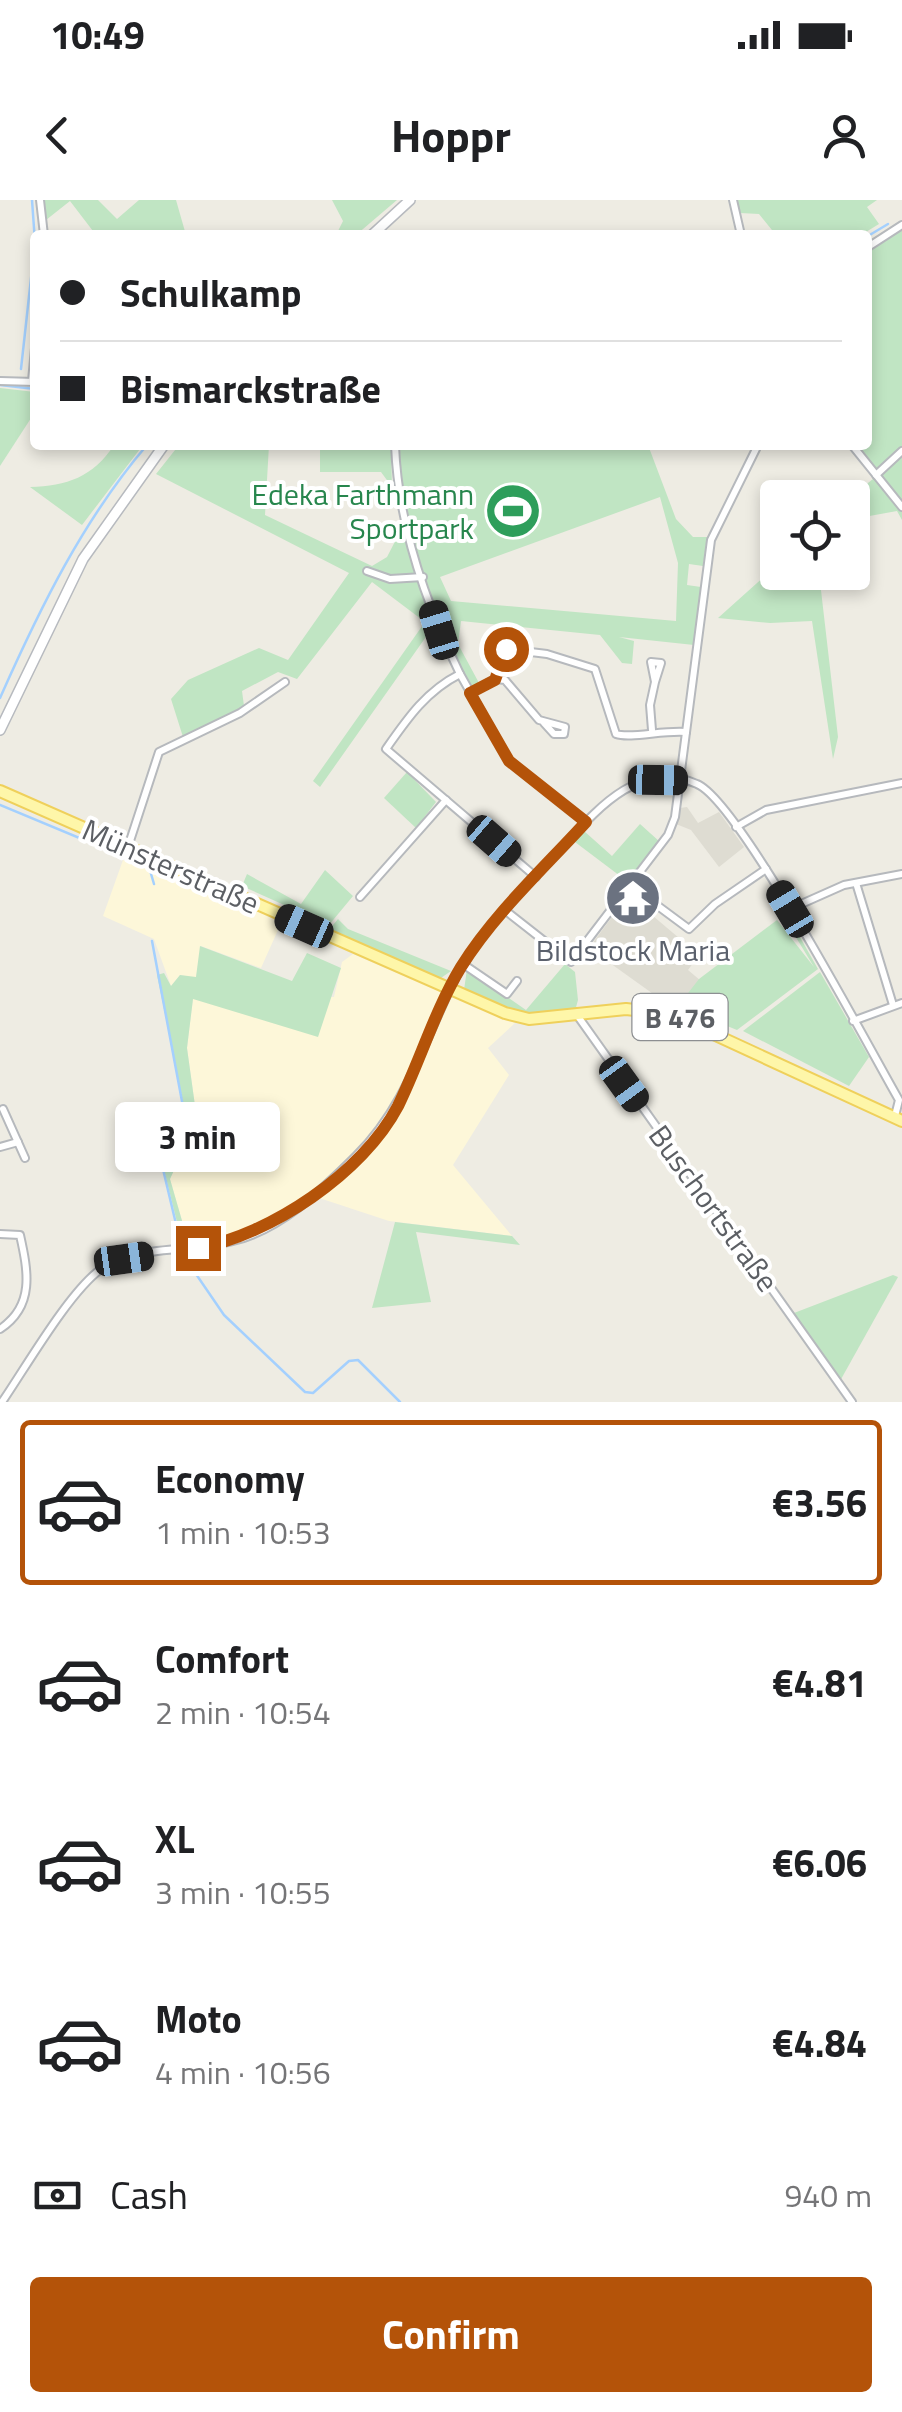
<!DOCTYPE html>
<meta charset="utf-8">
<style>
:root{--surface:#fff;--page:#f2f2f2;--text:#202124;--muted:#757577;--line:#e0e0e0;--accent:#b45309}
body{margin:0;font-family:"Titillium Web",sans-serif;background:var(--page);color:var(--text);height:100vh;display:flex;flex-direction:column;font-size:38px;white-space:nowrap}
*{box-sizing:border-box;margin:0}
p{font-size:32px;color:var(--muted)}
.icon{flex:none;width:55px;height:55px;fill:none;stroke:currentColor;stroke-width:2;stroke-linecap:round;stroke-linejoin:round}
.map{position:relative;height:1202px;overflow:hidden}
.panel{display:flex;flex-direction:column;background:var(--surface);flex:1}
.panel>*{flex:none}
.hud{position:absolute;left:30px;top:30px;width:842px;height:220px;border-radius:10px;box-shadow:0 5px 15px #0003;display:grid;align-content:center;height:220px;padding:0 30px;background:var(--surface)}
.fabs{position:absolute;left:760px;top:280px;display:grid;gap:20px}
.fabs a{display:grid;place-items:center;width:110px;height:110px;border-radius:10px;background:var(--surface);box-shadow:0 5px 15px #0003;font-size:50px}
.end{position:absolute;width:45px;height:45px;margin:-22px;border:12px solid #b45309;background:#fff;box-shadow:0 0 0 5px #fff}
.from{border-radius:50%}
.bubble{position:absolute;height:70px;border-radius:10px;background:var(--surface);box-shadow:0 5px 15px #0003;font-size:32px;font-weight:700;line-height:70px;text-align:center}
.car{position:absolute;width:30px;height:60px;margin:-30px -15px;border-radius:12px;box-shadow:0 0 8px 2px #0007;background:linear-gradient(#222 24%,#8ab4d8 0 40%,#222 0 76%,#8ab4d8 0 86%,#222 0)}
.hud b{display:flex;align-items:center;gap:35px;height:95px;font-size:38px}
.hud b+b{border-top:2px solid var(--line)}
.hud i{width:25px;height:25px;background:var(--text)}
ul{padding:18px 0 0;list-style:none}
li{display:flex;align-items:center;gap:30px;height:165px;margin:0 20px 15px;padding:0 10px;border:5px solid transparent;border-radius:10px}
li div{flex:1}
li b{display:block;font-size:38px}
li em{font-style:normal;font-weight:700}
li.selected{border-color:var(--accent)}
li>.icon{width:90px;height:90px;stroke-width:1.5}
.pay{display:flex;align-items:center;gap:25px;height:110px;padding:0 30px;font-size:38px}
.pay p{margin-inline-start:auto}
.action{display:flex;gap:20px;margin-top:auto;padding:20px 30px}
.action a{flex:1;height:115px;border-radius:10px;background:var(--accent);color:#fff;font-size:40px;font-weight:700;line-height:115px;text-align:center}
.status{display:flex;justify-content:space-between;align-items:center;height:70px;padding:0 50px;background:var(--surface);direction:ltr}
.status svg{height:28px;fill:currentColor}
header{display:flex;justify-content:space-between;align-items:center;height:130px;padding:0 30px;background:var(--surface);font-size:45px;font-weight:700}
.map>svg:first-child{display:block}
.commercial{fill:#fdf7d9}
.education{fill:#dedcd2}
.green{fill:#c0e5c3;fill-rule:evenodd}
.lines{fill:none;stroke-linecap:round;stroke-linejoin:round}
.stream{stroke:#a4d0fe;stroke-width:2.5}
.street-casing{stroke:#b6b9bd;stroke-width:10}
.secondary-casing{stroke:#b7babf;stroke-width:12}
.primary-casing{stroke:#efd05b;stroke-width:14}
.street{stroke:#fff;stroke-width:6}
.secondary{stroke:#fff;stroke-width:9}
.primary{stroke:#fef6a9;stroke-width:10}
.route{stroke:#b45309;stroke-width:12}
.labels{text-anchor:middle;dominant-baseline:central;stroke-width:8;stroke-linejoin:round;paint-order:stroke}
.shield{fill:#fff;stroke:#8d8f92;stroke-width:2.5}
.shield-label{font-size:28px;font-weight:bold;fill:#5c5f64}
.leisure-label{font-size:30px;fill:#27864d;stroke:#fff;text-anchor:end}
.street-label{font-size:30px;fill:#5c5f64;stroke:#fff}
.worship-label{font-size:30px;fill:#5b616d;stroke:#fff}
</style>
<div class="status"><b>10:49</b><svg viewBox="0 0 49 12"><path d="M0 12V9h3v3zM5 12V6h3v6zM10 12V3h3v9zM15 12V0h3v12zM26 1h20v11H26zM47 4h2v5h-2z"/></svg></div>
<header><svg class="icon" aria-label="back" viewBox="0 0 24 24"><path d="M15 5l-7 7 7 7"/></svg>Hoppr<svg class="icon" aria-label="person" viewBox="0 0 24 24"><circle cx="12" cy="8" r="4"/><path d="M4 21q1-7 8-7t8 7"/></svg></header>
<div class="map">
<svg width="902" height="1202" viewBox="0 0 902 1202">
<rect width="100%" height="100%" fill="#eeece3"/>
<g class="commercial">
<path d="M123,660l51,14 108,47 -21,47 -60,-22 -5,32 -16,-3 -9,11 -17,-47 -51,-23z"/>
<path d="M353,754l162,69 -27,25 21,27 -56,90 59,71 -123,-15 -82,-27 -54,37 -64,14 -19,-66 27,-59 -10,-72 6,-50 141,-1 8,-35z"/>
</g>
<g class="education">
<path d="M687,607l11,16 21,-11 25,35 -25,20 -28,-37 -15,-6 4,-16z"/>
<path d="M629,694l6,1 -2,4 66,56 -11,15 13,11 -4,29 -34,-9 -74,-53z"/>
</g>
<g class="green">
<path d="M43,0h55l19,19 22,-19h37l10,35h-90l-26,-34 -24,19z"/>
<path d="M332,0h65l-41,35h-20l7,-14z"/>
<path d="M737,0h140l-10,7 12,17 -18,11h-85l-17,-21 -19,-1z"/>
<path d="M902,28v220l-25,23 -22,-26h13v-194z"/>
<path d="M0,188l35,4v20l-35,54z"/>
<path d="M114,245h29l-61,80 -52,-38c37,-1 63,-10 84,-42z"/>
<path d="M179,245h90l-4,70 107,51 15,-9 16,-31 7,-1 -9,-31 -1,-49h248l28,74 17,18h14l-4,29 -14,-2 -2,21 14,2 -7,58 -75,-8 15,4 -2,23 -10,-1 -22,-28 -139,-14 -3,23 21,39 -8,5 -29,-58 -14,4 -108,153 -7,-6 112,-159 -53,-40 -75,97 -19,-7 -36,19 2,15 -61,31 -12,-38 17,-19 71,-32 29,12 61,-87 -193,-99zM660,297l18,66 -2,58 -225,-20 -11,-24z"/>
<path d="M320,245h71l1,42 -11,-15h-61z"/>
<path d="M902,256v64l-5,-9 -44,8 -4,-21z"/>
<path d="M777,365l1,7 41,1 19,164 -5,22 -21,-138 -42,2 -52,-5z"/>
<path d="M407,572l29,30 -20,26 -32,-30z"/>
<path d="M640,624l20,18 -32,40 -53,-40 9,-11 28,25z"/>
<path d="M325,670l28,26 -24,29 -87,-39 5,-12 54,30z"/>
<path d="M784,709l34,60 -81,61 -59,-24 21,-27 78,-59 37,47 -34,-56z"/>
<path d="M338,719l10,10 103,42 -13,9 -110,-49z"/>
<path d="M200,746l92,35 15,-28 34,15 -23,69 -125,-38 -6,49 10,72 -27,59 19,66 -6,1 -20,-80 21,-30 1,-24 -28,-137 7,-2 7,13 9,-11 16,2z"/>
<path d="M565,764l10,8 3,28 -3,11 -57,3 -54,-24 3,-21 59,41z"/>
<path d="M820,772l49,85 -20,29 -106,-55z"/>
<path d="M395,1022l117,14 8,9 -104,-13 15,70 -59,6z"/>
<path d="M893,1075l5,2 -58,104 -46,-68z"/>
</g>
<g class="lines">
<g class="stream">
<path d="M868,36l20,-12"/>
<path d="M21,169l14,-127 -3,-42"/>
<path d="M0,185l35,4"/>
<path d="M0,498c40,-90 83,-178 147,-253"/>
<path d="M0,605l149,62 5,17"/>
<path d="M152,741l32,171 -2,23 -20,30 19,80"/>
<path d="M185,1058l39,57 81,77 8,1 36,-32 9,-1 42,42"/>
</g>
<g class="street-casing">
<g id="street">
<path d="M40,0l4,35"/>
<path d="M733,0l8,35"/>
<path d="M868,47l34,-22"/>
<path d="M0,181l35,1"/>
<path d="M32,181l3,-33"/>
<path d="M395,245c3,78 31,159 65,229"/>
<path d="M852,245l50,62"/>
<path d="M876,275l26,-24"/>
<path d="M367,371l23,8 33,-2"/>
<path d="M496,479l9,1 34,40 26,7 -1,7h-10l-10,-11"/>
<path d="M470,493l25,-14 11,-30 41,5 48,15 21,65c14,5 47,-4 70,-2"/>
<path d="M652,530l-2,-25 5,-23 -4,-20 10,1 -6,19"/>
<path d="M736,627l30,-17 136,-27"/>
<path d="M128,647l31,-95 81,-39 45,-31"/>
<path d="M536,677l-150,-128c21,-30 40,-58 74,-75l49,87 77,61"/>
<path d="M856,683l37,122"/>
<path d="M631,686l58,43 26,-25 51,-35"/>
<path d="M360,697l86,-97"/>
<path d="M790,709l54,-24 58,-11"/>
<path d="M506,711l65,51 97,-127 7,-18 36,-277 47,-95"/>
<path d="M463,764l44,30 10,-13"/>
<path d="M577,815l275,387"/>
<path d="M853,821l49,-18"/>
<path d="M3,909l22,49"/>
<path d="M0,947l18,-5"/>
<path d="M0,1034l20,1c8,36 15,71 -20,94"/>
<path d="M2,1202c24,-35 67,-110 99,-133 35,-24 92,-17 132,-28 47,-11 90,-52 123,-85 52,-51 69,-120 102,-183 24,-45 67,-84 101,-122 35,-38 78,-93 138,-67 42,17 172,264 202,316l-4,16"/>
</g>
</g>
<g class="secondary-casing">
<g id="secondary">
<path d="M372,35l38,-35"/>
<path d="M0,530l83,-171 81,-114"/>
</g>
</g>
<g class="primary-casing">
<path id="primary" d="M0,591l505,222 24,6 97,-10 44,5 232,107"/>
</g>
<use href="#street" class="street"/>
<use href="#secondary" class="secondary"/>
<use href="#primary" class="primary"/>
</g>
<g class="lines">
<path class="route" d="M198,1048c72,-13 165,-75 200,-142 22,-45 37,-96 63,-139 33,-53 83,-99 125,-145l-77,-61 -39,-68 25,-13 11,-31"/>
</g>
<defs>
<g id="stadium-disc" transform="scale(2.875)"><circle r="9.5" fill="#2e9e5b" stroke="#fff"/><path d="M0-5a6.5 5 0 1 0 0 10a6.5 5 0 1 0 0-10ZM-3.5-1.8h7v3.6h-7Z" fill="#fff"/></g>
<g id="temple-disc" transform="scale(2.875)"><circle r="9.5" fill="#6b7280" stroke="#fff"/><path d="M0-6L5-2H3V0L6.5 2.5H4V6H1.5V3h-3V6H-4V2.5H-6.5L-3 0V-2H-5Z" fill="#fff"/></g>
</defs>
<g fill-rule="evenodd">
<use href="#stadium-disc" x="513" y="311"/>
<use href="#temple-disc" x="633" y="698"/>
</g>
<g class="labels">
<rect class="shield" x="632.5" y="794" width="95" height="46" rx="8"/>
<g class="shield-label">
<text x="680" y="817">B 476</text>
</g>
<g class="leisure-label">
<text x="474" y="294">Edeka Farthmann<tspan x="474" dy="34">Sportpark</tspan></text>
</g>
<g class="street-label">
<text transform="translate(171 666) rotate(24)">Münsterstraße</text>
<text transform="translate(714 1008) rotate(54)">Buschortstraße</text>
</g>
<g class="worship-label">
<text x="633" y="750">Bildstock Maria</text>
</g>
</g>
</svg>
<div class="fabs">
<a><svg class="icon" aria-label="locate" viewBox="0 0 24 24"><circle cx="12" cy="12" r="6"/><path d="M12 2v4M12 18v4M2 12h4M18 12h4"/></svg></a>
</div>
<i class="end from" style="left:506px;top:449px"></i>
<i class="end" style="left:198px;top:1048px"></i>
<div class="bubble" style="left:115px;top:902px;width:165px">3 min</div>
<i class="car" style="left:439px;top:430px;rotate:343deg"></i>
<i class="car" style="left:658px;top:580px;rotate:91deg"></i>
<i class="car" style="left:494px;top:641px;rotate:131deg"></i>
<i class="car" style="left:790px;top:709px;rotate:329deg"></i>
<i class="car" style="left:304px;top:726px;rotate:294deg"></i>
<i class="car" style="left:624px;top:884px;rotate:144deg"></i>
<i class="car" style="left:124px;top:1059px;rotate:82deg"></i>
<div class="hud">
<b><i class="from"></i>Schulkamp</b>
<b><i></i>Bismarckstraße</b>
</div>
</div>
<section class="panel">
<ul>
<li class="selected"><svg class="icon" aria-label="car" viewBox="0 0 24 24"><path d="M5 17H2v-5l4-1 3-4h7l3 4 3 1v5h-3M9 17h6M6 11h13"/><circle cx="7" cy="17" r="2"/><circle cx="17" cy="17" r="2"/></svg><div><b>Economy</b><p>1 min · 10:53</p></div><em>€3.56</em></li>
<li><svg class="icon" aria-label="car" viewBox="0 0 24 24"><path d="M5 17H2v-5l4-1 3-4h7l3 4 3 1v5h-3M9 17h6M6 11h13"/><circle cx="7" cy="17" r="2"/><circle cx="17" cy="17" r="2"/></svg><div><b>Comfort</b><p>2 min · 10:54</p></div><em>€4.81</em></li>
<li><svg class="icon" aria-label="car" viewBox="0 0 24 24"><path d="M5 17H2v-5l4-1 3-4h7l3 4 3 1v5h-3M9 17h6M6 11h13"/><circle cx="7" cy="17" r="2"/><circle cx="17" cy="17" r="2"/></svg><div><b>XL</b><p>3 min · 10:55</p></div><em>€6.06</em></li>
<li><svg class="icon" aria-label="car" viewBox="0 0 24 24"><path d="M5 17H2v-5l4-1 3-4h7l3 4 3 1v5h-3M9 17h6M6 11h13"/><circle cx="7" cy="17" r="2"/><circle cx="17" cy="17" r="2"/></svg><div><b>Moto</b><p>4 min · 10:56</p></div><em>€4.84</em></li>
</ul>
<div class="pay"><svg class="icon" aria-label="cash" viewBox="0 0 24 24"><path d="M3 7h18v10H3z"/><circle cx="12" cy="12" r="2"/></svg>Cash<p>940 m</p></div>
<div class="action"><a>Confirm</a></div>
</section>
